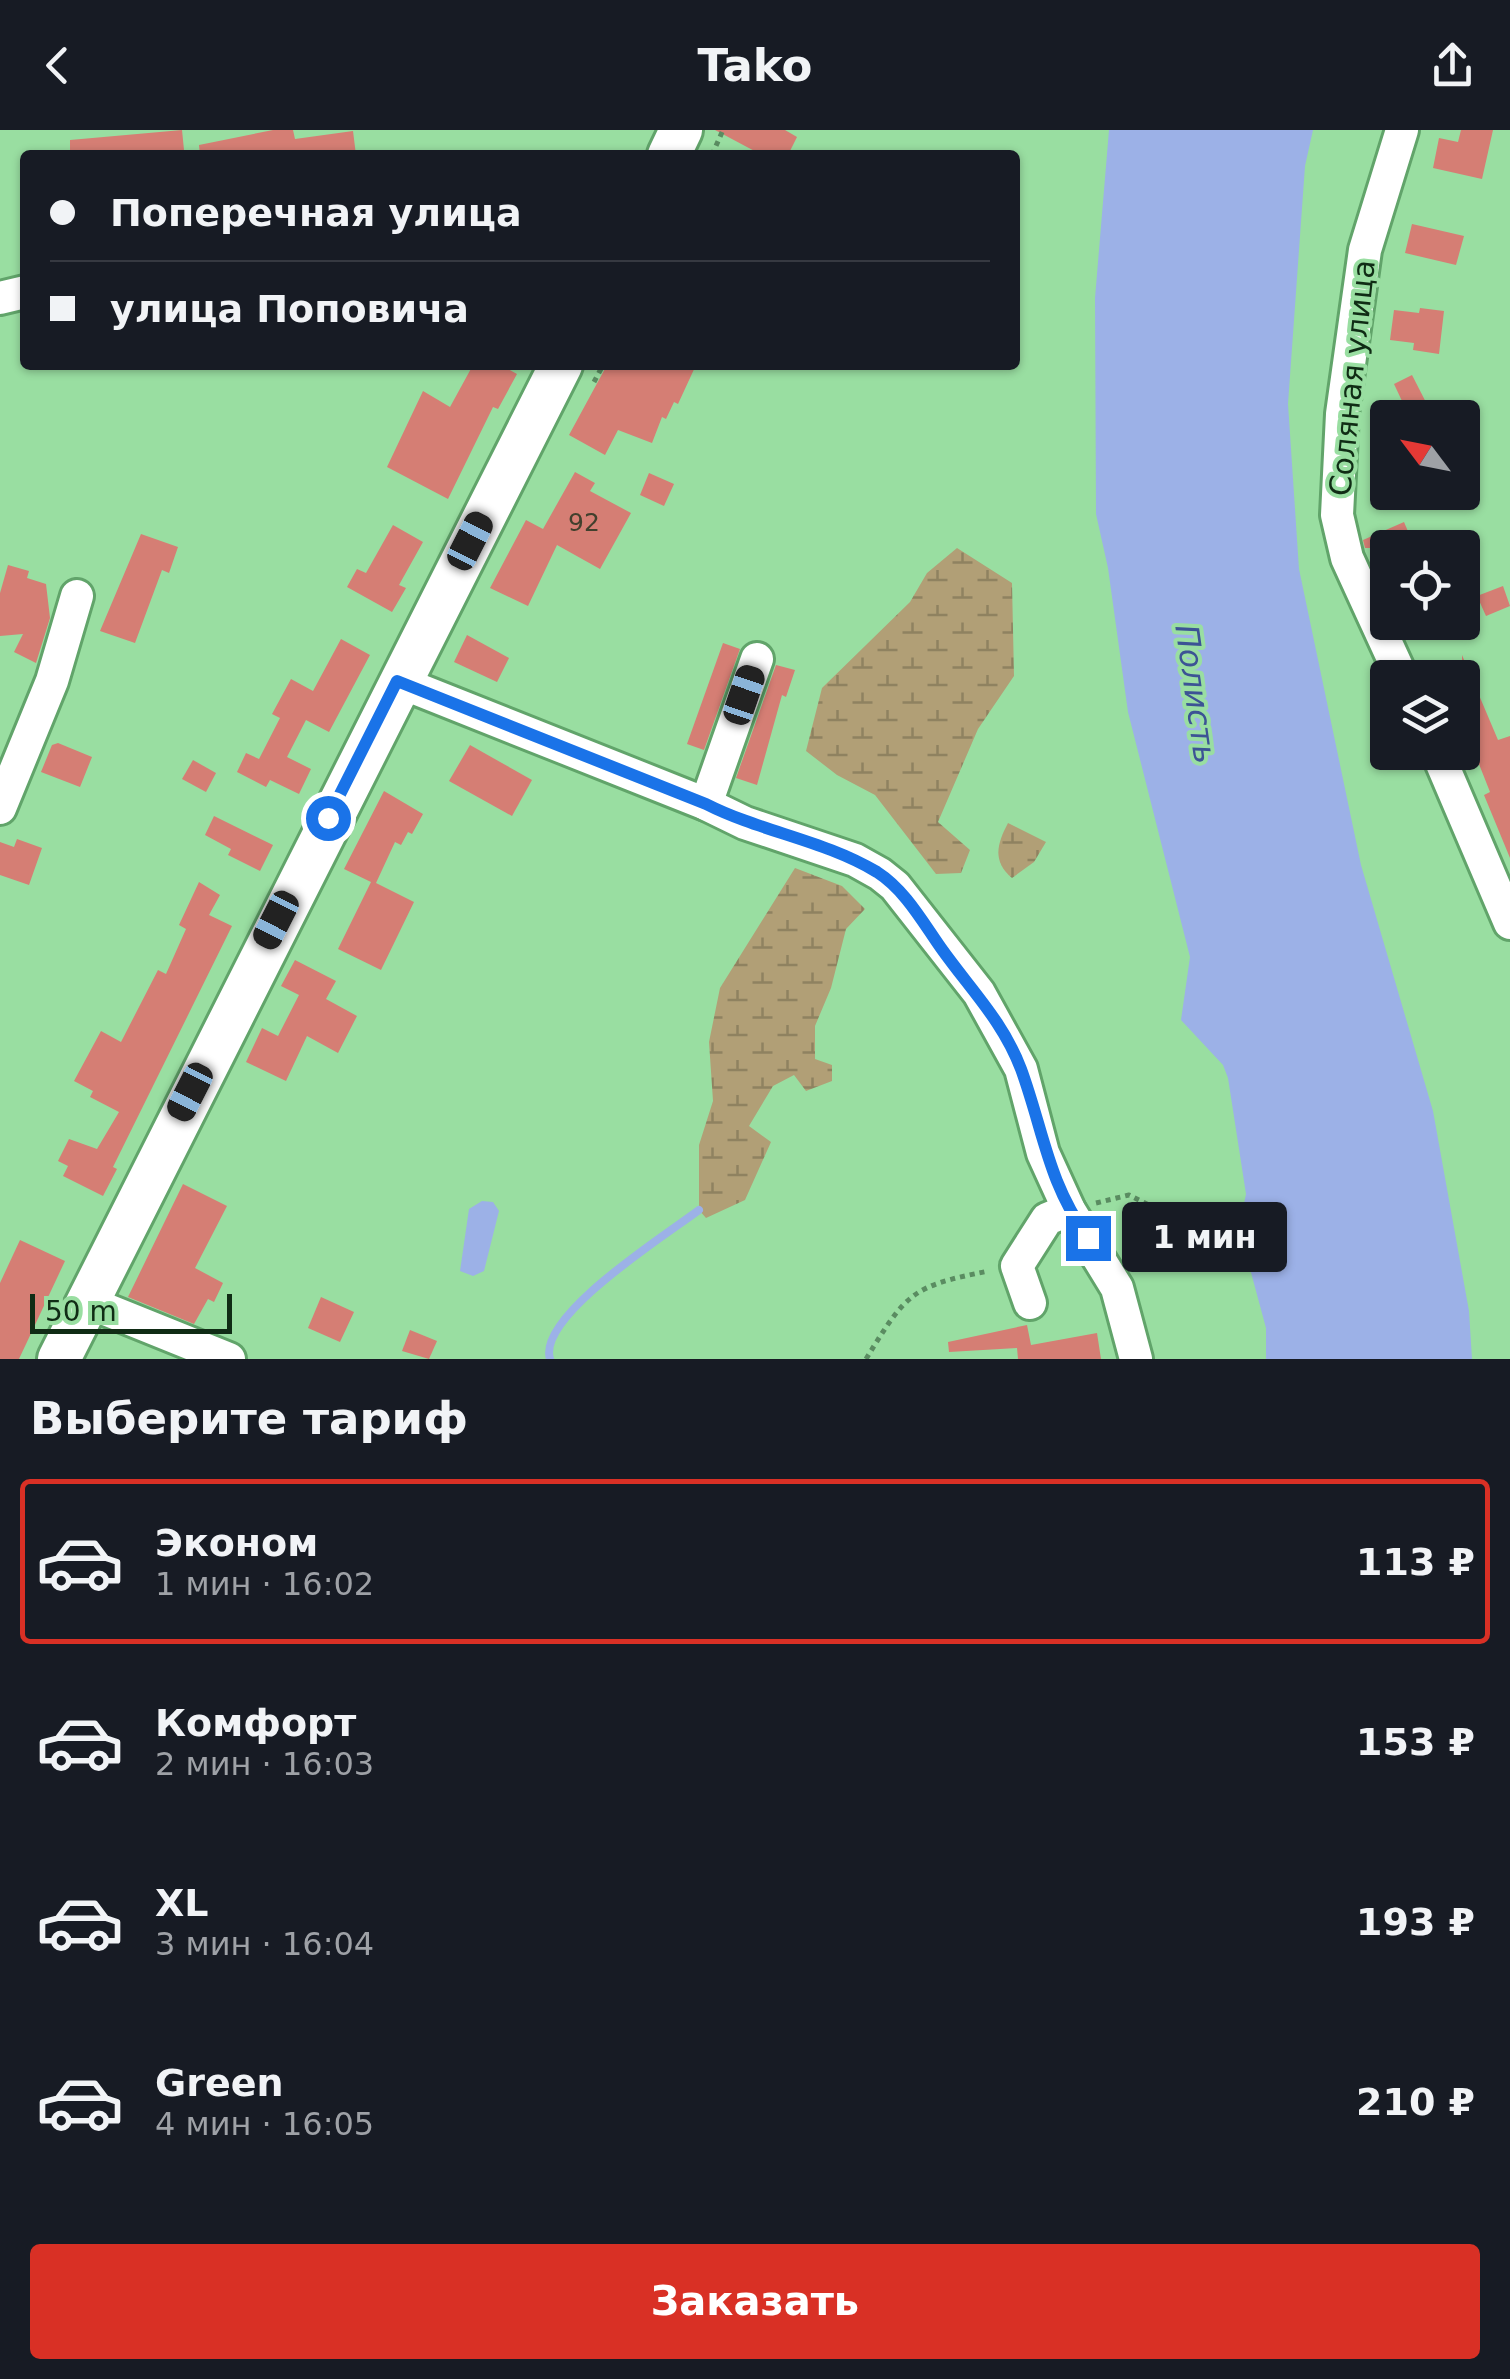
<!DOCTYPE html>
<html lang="ru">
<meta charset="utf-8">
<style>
:root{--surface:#171b24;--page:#20242c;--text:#f1f3f6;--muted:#9ea1a6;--line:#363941;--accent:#d93025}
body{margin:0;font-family:"DejaVu Sans",sans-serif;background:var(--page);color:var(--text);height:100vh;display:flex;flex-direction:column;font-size:38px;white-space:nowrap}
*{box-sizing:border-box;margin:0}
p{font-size:32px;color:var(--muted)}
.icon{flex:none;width:55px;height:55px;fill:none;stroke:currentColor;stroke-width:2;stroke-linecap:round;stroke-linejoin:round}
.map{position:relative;height:1229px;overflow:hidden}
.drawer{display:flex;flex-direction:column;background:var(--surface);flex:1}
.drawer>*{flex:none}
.guide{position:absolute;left:20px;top:20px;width:1000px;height:220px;border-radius:10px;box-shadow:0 2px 8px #0004;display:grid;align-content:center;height:220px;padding:0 30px;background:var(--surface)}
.needle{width:65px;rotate:302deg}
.buttons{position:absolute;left:1370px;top:270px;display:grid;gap:20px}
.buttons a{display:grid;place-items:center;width:110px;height:110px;border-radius:10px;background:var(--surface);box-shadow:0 2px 8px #0004;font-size:50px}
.scale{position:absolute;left:30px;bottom:25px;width:202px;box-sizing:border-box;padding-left:10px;border:5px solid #102c15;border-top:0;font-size:28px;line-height:35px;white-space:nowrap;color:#102c15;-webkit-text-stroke:8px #99dea1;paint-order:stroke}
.end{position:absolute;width:45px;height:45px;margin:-22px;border:12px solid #1a73e8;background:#fff;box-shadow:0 0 0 5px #fff}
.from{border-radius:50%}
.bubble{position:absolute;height:70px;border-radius:10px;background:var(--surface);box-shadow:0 2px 8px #0004;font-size:32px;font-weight:600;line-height:70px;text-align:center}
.car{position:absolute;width:30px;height:60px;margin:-30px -15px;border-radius:12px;box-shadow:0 0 8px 2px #0007;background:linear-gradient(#222 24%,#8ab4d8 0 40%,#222 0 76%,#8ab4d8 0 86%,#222 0)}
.guide b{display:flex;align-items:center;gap:35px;height:95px;font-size:38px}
.guide b+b{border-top:2px solid var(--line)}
.guide i{width:25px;height:25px;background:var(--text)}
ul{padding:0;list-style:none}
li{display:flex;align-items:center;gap:30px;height:165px;margin:0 20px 15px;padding:0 10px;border:5px solid transparent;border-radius:10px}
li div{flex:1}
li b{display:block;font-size:38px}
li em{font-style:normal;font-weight:600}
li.active{border-color:var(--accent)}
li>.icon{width:90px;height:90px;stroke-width:1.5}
h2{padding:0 30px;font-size:45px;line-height:120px}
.cta{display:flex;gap:20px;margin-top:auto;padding:20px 30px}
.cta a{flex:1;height:115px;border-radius:10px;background:var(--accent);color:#fff;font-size:40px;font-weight:600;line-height:115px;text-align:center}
header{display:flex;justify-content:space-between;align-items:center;height:130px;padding:0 30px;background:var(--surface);font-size:45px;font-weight:600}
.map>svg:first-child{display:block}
.wetland{fill:url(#wetland-marsh)}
.water{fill:#9cb1e7}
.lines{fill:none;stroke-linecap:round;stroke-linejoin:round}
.stream{stroke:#9cb1e7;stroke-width:8}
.building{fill:#d57e74}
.minor-casing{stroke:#61a46a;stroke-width:38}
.major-casing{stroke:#61a46a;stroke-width:48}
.path{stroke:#5a8c61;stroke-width:5;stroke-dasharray:5 5;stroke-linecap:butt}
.minor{stroke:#fff;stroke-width:32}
.major{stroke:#fff;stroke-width:42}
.route{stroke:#1a73e8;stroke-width:12}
.labels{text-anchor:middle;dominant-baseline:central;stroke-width:8;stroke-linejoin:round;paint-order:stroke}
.number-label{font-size:25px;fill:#41402d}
.street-label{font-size:30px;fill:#102c15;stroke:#99dea1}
.water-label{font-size:32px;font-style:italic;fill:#3c5395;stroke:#99dea1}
</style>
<header><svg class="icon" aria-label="back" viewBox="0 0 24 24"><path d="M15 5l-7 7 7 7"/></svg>Tako<svg class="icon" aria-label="share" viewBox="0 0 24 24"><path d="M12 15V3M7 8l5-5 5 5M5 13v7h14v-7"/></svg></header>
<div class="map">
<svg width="1510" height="1229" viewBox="0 0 1510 1229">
<defs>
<pattern id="wetland-marsh" width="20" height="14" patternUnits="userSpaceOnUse" patternTransform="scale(2.5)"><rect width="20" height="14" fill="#b19f76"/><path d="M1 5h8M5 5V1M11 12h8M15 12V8" fill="none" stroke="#8f8260"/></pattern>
</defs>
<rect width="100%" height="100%" fill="#99dea1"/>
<g class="wetland">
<path d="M957,418l55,35 2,93 -36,53 -40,93 32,28 -9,23 -25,1 -61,-79 -38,-20 -31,-24 16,-63 88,-86 17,-29z"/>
<path d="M1008,693l38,19 -12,20 -22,16c-20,-17 -15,-34 -4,-55z"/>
<path d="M795,738l47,18 23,23 -19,20 -15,59 -16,38v33l17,6v16l-26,10 -12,-16 -21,11 -24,40 22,16 -26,58 -39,18 -7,-8v-65l14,-44 -4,-59 11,-54z"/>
</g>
<g class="water">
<path d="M1109,0h204l-8,36 -17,238 11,165 62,296 72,246 36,200 3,48h-206v-31l-27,-100 7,-34 -18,-116 -5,-13 -42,-45 9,-63 -62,-245 -20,-144 -12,-54 -1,-216z"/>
<path d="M482,1071l11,1 6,9 -15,60 -11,5 -13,-5 9,-62z"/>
</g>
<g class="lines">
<path class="stream" d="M550,1229c-13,-43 116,-124 149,-149"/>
</g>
<g class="building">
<path d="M182,0l2,20 -114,5v-15z"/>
<path d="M273,0h20l2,9 58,-8 3,24h-156l-1,-10z"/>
<path d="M715,0h70l12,7 -9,18h-26z"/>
<path d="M1461,0h32l-11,49 -49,-11 6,-30 19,4z"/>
<path d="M1412,94l52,12 -8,29 -51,-12z"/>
<path d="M1420,178l24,3 -5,43 -26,-4 1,-7 -24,-3 4,-30 25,3z"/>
<path d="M473,235h28l16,9 -19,35 -5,-2 -45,92 -61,-32 36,-76 27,16z"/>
<path d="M607,235h89l-18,39 -4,-2 -8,17 -4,-2 -10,26 -34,-13 -13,25 -36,-20z"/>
<path d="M1412,245l22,43h-24l-16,-34z"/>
<path d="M575,342l20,11 -5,8 41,22 -31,56 -43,-24 -29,61 -38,-18 36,-68 17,9z"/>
<path d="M649,343l25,11 -10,22 -24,-11z"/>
<path d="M1404,392l11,26h-50l-2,-8z"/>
<path d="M393,395l30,17 -24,43 7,3 -14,24 -45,-25 10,-18 9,4z"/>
<path d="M141,404l37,13 -9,26 -7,-3 -27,73 -35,-12z"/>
<path d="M8,435l21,6 -2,7 19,6 4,34 -14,45 -22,-11 9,-18 -23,2v-43z"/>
<path d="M1503,456l7,20 -24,10 -9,-20z"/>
<path d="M467,505l42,23 -12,24 -43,-20z"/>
<path d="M341,509l29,16 -41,77 -23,-12 -19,37 24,12 -12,25 -29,-14 -4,7 -29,-15 9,-19 13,6 21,-41 -8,-4 19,-35 22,12z"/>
<path d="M723,513l17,6 -36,101 -17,-6z"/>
<path d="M1462,525l36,85 12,-4v122l-26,-63 6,-3 -28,-71z"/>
<path d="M776,535l19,5 -9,27 -4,-2 -25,90 -21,-7z"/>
<path d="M58,613l34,14 -12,30 -39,-15 11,-27z"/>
<path d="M470,615l62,35 -20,36 -63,-35z"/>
<path d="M193,630l23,13 -10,19 -24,-13z"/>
<path d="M384,661l39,23 -11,20 -4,-2 -7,13 -6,-3 -19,41 38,19 -33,68 -43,-21 33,-67 -27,-13z"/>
<path d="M214,686l59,29 -13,26 -32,-16 3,-6 -26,-14z"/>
<path d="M17,709l25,9 -13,37 -29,-10v-33l14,5z"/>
<path d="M199,752l21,13 -11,20 23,11 -119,241 4,2 -14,27 -40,-20 5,-10 -10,-5 11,-22 28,10 22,-37 -29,-15 3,-6 -19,-10 27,-50 20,11 37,-72 8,4 20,-45 -7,-4z"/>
<path d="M295,830l41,21 -10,18 31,17 -19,37 -31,-17 -21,45 -40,-19 16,-34 16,8 21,-41 -18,-9z"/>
<path d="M183,1054l44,22 -32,62 28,15 -9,19 -6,-3 -14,25 -66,-27z"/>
<path d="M20,1110l45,21 -46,98h-19v-76z"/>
<path d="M321,1167l33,15 -14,30 -32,-14z"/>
<path d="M1027,1195l4,20 66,-12 4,26h-83l-1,-11 -68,4 -1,-10z"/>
<path d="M410,1200l27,11 -8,18 -27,-8z"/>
</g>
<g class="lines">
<g class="minor-casing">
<g id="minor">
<path d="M1402,0l-37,120 -23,164 -5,101 10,43 55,120"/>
<path d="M0,168l25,-6"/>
<path d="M397,551l309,123 39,19 110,37 25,14 15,12 84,107 42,76 22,84 26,57 48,78 19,71"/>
<path d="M1437,622l73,171"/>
<path d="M706,674l51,-145"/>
<path d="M0,678l52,-127 25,-85"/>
<path d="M85,1171l144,58"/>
<path d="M1030,1173l-13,-37 30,-47 22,-9"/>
</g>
</g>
<g class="major-casing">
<g id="major">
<path d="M669,25l12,-25"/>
<path d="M59,1229l502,-994"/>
</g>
</g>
<g class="path">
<path d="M712,25l11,-25"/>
<path d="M594,252l9,-17"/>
<path d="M1096,1073l33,-8 86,43 16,-1"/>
<path d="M866,1229c41,-67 46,-73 123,-88"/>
</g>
<use href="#minor" class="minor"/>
<use href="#major" class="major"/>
</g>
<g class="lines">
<path class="route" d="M328,688l69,-137 309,123c55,28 118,36 171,68 28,18 45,49 64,76 29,41 62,73 80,121 23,63 26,111 67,169"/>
</g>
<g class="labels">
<g class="number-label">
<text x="584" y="392">92</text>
</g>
<g class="street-label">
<text transform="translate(1352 248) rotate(-84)">Соляная улица</text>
</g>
<g class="water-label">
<text transform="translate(1196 564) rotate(82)">Полисть</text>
</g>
</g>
</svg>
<div class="buttons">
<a><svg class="needle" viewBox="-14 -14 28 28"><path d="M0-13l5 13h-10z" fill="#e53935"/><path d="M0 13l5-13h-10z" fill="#9ea1a6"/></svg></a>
<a><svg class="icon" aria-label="locate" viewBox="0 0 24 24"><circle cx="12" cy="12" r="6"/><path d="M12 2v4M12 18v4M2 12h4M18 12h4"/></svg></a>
<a><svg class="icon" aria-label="layers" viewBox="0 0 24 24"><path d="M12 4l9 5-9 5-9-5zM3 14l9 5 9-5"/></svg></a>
</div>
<div class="scale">50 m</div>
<i class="end from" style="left:328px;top:688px"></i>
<i class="end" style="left:1088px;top:1108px"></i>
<div class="bubble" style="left:1122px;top:1072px;width:165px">1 мин</div>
<i class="car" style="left:470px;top:411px;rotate:27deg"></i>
<i class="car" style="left:744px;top:565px;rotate:19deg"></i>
<i class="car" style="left:276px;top:790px;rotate:207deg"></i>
<i class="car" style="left:190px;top:962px;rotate:207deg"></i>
<div class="guide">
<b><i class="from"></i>Поперечная улица</b>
<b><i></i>улица Поповича</b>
</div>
</div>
<section class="drawer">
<h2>Выберите тариф</h2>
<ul>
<li class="active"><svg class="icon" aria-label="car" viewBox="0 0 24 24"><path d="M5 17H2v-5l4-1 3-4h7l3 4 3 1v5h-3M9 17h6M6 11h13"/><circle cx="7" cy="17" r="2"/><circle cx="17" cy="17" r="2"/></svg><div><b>Эконом</b><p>1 мин · 16:02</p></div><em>113 ₽</em></li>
<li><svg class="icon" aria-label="car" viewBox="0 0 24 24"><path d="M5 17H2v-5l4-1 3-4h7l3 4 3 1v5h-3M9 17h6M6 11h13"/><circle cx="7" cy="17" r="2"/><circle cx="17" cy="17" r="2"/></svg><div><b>Комфорт</b><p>2 мин · 16:03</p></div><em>153 ₽</em></li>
<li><svg class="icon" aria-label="car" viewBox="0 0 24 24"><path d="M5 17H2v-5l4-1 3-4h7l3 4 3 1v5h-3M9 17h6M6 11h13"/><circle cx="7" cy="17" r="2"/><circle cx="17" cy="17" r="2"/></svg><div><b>XL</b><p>3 мин · 16:04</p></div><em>193 ₽</em></li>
<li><svg class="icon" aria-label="car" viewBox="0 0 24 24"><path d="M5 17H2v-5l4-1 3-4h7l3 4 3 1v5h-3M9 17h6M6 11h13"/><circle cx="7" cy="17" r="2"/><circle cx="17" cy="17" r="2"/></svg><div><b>Green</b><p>4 мин · 16:05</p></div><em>210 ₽</em></li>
</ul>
<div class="cta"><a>Заказать</a></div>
</section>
